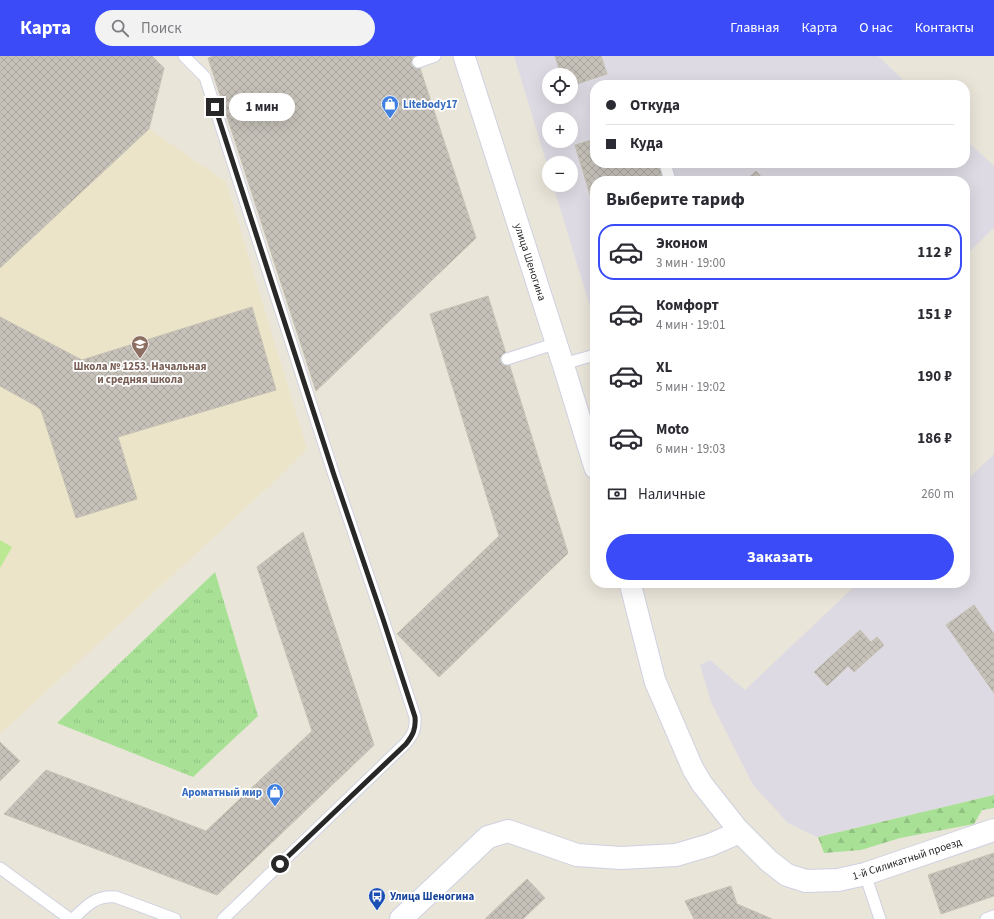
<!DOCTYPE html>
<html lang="ru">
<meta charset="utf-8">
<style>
:root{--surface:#fff;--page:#f2f2f3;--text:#2b2b33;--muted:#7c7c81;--line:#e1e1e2;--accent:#3a4bf7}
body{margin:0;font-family:"Source Sans 3",sans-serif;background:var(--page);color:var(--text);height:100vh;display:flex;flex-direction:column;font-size:15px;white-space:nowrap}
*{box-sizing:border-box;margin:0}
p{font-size:13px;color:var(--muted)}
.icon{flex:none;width:22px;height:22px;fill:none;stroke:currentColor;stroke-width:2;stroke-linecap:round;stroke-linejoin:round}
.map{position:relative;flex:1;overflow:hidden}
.details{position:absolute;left:590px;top:120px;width:380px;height:412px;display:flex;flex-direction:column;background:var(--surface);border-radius:16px;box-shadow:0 4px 16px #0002}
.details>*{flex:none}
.hud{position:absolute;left:590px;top:24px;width:380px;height:88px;border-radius:16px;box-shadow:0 4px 16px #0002;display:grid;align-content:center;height:88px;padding:0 16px;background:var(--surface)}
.tools{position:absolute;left:542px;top:12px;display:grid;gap:8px}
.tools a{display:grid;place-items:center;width:36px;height:36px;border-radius:50%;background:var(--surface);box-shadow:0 4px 16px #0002;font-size:20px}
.end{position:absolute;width:18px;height:18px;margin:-9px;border:5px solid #282828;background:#fff;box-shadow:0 0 0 2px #fff}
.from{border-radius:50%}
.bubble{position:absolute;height:28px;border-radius:14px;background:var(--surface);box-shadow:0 4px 16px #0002;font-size:13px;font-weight:700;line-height:28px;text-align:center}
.hud b{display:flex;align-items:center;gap:14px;height:38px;font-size:15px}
.hud b+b{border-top:1px solid var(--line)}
.hud i{width:10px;height:10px;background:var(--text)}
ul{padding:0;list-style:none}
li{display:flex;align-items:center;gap:12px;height:56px;margin:0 8px 6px;padding:0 8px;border:2px solid transparent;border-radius:16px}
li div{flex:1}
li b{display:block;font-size:15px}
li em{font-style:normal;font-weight:700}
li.on{border-color:var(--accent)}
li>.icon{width:36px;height:36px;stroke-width:1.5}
h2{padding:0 16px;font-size:18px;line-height:48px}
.pay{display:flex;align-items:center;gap:10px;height:44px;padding:0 16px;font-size:15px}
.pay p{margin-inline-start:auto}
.button{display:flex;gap:8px;margin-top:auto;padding:8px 16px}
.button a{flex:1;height:46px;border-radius:24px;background:var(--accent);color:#fff;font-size:16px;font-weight:700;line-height:46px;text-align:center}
header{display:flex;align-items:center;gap:24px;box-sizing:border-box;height:56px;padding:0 20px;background:var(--accent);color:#fff}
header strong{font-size:19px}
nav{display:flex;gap:22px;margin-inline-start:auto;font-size:14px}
.search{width:280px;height:36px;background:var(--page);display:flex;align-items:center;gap:10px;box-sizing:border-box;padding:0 14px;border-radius:22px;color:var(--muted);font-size:15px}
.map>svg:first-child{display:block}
.industrial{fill:#dddae3;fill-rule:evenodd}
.education{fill:#ece4c9}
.forest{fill:url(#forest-firs)}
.park{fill:url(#park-tufts)}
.pitch{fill:#bbe892}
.building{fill:url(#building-cross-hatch);stroke:#c5c1b3}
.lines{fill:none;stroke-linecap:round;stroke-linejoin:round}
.lane-casing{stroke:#cfd1e1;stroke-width:13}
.street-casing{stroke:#cfd1e1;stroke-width:23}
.secondary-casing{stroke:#cfd1e1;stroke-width:24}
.lane{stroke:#fff;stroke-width:11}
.street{stroke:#fff;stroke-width:21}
.secondary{stroke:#fff;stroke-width:22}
.route{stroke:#282828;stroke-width:5}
.labels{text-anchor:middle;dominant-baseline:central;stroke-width:3.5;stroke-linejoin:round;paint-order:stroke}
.shop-label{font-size:11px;font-weight:bold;fill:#366cbe;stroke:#fff;text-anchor:start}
.street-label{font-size:11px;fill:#282828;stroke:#fff}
.education-label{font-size:11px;font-weight:bold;fill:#785e54;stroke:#fff}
.transit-label{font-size:11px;font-weight:bold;fill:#164399;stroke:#fff;text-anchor:start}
</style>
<header>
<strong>Карта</strong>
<div class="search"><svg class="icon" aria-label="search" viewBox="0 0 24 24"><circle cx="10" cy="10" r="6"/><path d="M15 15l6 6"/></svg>Поиск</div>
<nav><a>Главная</a><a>Карта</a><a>О нас</a><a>Контакты</a></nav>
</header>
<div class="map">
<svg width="994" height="863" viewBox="0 0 994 863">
<defs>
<pattern id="forest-firs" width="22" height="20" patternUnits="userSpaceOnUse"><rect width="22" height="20" fill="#a8e196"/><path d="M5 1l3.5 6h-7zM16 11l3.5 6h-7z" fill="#91c181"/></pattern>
<pattern id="park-tufts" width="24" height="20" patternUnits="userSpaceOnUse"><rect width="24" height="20" fill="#a8e196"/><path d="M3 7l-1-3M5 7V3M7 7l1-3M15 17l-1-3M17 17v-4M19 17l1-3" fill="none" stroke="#91c181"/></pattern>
<pattern id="building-cross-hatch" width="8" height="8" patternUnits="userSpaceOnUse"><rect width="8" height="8" fill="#c6c1b9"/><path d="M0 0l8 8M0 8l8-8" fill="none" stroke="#aaa69f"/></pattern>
</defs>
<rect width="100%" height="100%" fill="#eae5d9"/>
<g class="industrial">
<path d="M514,0h364l30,29h-313v78h370v-24l29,27v62l-29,28v-75h-370v142l-42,-138h18v-22h-22v8zM549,19h22v22h-22zM549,63h22v22h-22z"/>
<path d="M994,398v341l-177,42 -29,-14 -35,-38 -42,-83 -11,-37 10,-5 35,30 113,-107h107v-101z"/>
</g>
<path class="education" d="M149,73l77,53 81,267 -32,32 -275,253v-466z"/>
<path class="forest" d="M994,739v13l-12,2 -8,14 -74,14 -39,12 -37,3 -6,-16z"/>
<path class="park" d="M215,516l43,144 -65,61 -136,-54z"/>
<path class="pitch" d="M0,484l12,7 -12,21z"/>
<g class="building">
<path d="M0,0h152l12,12 -15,61 -149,139z"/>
<path d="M214,0h202l60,182 -160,153 -108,-333z"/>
<path d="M555,0h46l6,18 -36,12v-11h-10z"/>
<path d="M595,83v24h64l5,18h-69v30l-20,-66z"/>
<path d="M756,115l9,10h-20z"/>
<path d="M488,240l80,257 -129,124 -42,-43 102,-98 -69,-222z"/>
<path d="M252,251l24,83 -158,47 19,62 -61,19 -35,-108 -5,-4 -36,-20v-69l82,43z"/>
<path d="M303,476l71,213 -157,150 -213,-81 42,-44 160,61 106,-100 -55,-164z"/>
<path d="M974,549l20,29v59l-48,-68z"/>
<path d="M860,574l11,12 6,-5 7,8 -30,27 -6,-6 -21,20 -13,-14z"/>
<path d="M0,686l20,19 -20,20z"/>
<path d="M994,797v43l-53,18 -13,-39z"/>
<path d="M527,823l18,19 -22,21h-38z"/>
<path d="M731,830l6,18 35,15h-78l-9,-18z"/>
</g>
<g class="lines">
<g class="lane-casing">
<g id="lane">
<path d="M184,0l21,21 129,398 49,144 32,98c1,12 -2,18 -10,27l-182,175"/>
<path d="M418,6l17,-6"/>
<path d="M665,107l5,18"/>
<path d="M507,303l50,-16"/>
<path d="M563,308l32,-9"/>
<path d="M0,812l70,51"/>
<path d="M865,818l15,45"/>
<path d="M73,863c13,-13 23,-24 43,-22l59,22"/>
<path d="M986,863l8,-3"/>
</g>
</g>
<g class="street-casing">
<g id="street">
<path d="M464,0l99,308 32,104"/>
<path d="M630,527l25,98 38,88 9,15 38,48"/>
</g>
</g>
<g class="secondary-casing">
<path id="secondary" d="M401,863l87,-82 20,-6 69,24 44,3 55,-3 34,-10 30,-13 29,29 18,14 19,6 32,-1 27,-6 129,-44"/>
</g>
<use href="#lane" class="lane"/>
<use href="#street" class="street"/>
<use href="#secondary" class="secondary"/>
</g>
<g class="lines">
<path class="route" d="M215,51l119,368 49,144 32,98c1,12 -2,18 -9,27l-126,120"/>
</g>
<defs>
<g id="shop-pin" transform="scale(0.9)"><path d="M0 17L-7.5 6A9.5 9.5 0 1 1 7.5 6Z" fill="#3f7fe0" stroke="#fff"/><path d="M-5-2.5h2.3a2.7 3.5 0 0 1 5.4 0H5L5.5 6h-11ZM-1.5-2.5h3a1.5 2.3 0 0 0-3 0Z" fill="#fff"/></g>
<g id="school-pin" transform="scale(0.9)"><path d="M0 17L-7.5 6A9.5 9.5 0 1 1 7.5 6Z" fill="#8d6e63" stroke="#fff"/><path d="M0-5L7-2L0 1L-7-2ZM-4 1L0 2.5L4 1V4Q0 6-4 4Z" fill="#fff"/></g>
<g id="bus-pin" transform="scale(0.9)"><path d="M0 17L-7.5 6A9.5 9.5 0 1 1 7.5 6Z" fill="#1a4fb4" stroke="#fff"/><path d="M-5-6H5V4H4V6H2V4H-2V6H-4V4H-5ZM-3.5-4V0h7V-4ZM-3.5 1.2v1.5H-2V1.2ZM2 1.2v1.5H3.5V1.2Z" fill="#fff"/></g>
</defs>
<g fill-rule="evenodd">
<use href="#shop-pin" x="390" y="48"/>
<use href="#school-pin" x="140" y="288"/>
<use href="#shop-pin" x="275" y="736"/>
<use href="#bus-pin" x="377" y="840"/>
</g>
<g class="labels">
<g class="shop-label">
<text x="403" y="48">Litebody17</text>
<text x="262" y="736" text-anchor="end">Ароматный мир</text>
</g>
<g class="street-label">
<text transform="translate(530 206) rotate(72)">улица Шеногина</text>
<text transform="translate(907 803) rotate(-18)">1-й Силикатный проезд</text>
</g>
<g class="education-label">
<text x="140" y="310">Школа № 1253. Начальная<tspan x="140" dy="13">и средняя школа</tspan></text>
</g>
<g class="transit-label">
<text x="390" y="840">Улица Шеногина</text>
</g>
</g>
</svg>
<div class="tools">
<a><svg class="icon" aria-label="locate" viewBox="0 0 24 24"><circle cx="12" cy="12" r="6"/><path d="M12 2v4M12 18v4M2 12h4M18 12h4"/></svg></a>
<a>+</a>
<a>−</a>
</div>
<i class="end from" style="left:280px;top:808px"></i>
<i class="end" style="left:215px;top:51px"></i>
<div class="bubble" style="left:229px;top:37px;width:66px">1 мин</div>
<div class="hud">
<b><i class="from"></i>Откуда</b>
<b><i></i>Куда</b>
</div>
<section class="details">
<h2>Выберите тариф</h2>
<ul>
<li class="on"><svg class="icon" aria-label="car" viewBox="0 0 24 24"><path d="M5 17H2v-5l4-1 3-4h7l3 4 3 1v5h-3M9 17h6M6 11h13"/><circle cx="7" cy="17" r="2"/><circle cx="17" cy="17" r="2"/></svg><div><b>Эконом</b><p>3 мин · 19:00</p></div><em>112 ₽</em></li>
<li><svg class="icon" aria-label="car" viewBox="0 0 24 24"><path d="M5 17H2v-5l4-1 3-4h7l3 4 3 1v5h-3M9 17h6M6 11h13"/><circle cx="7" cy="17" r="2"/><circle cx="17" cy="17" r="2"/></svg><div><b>Комфорт</b><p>4 мин · 19:01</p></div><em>151 ₽</em></li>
<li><svg class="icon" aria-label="car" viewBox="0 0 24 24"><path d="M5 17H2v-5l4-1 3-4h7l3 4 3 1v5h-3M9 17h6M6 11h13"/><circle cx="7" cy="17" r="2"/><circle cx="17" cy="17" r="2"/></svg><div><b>XL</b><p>5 мин · 19:02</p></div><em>190 ₽</em></li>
<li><svg class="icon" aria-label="car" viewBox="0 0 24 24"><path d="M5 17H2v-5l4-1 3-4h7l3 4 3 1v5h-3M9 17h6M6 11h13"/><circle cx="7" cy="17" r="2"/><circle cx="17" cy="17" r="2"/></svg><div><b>Moto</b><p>6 мин · 19:03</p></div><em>186 ₽</em></li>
</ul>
<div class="pay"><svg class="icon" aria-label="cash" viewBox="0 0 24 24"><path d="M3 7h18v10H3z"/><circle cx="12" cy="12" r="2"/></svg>Наличные<p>260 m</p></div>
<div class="button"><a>Заказать</a></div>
</section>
</div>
